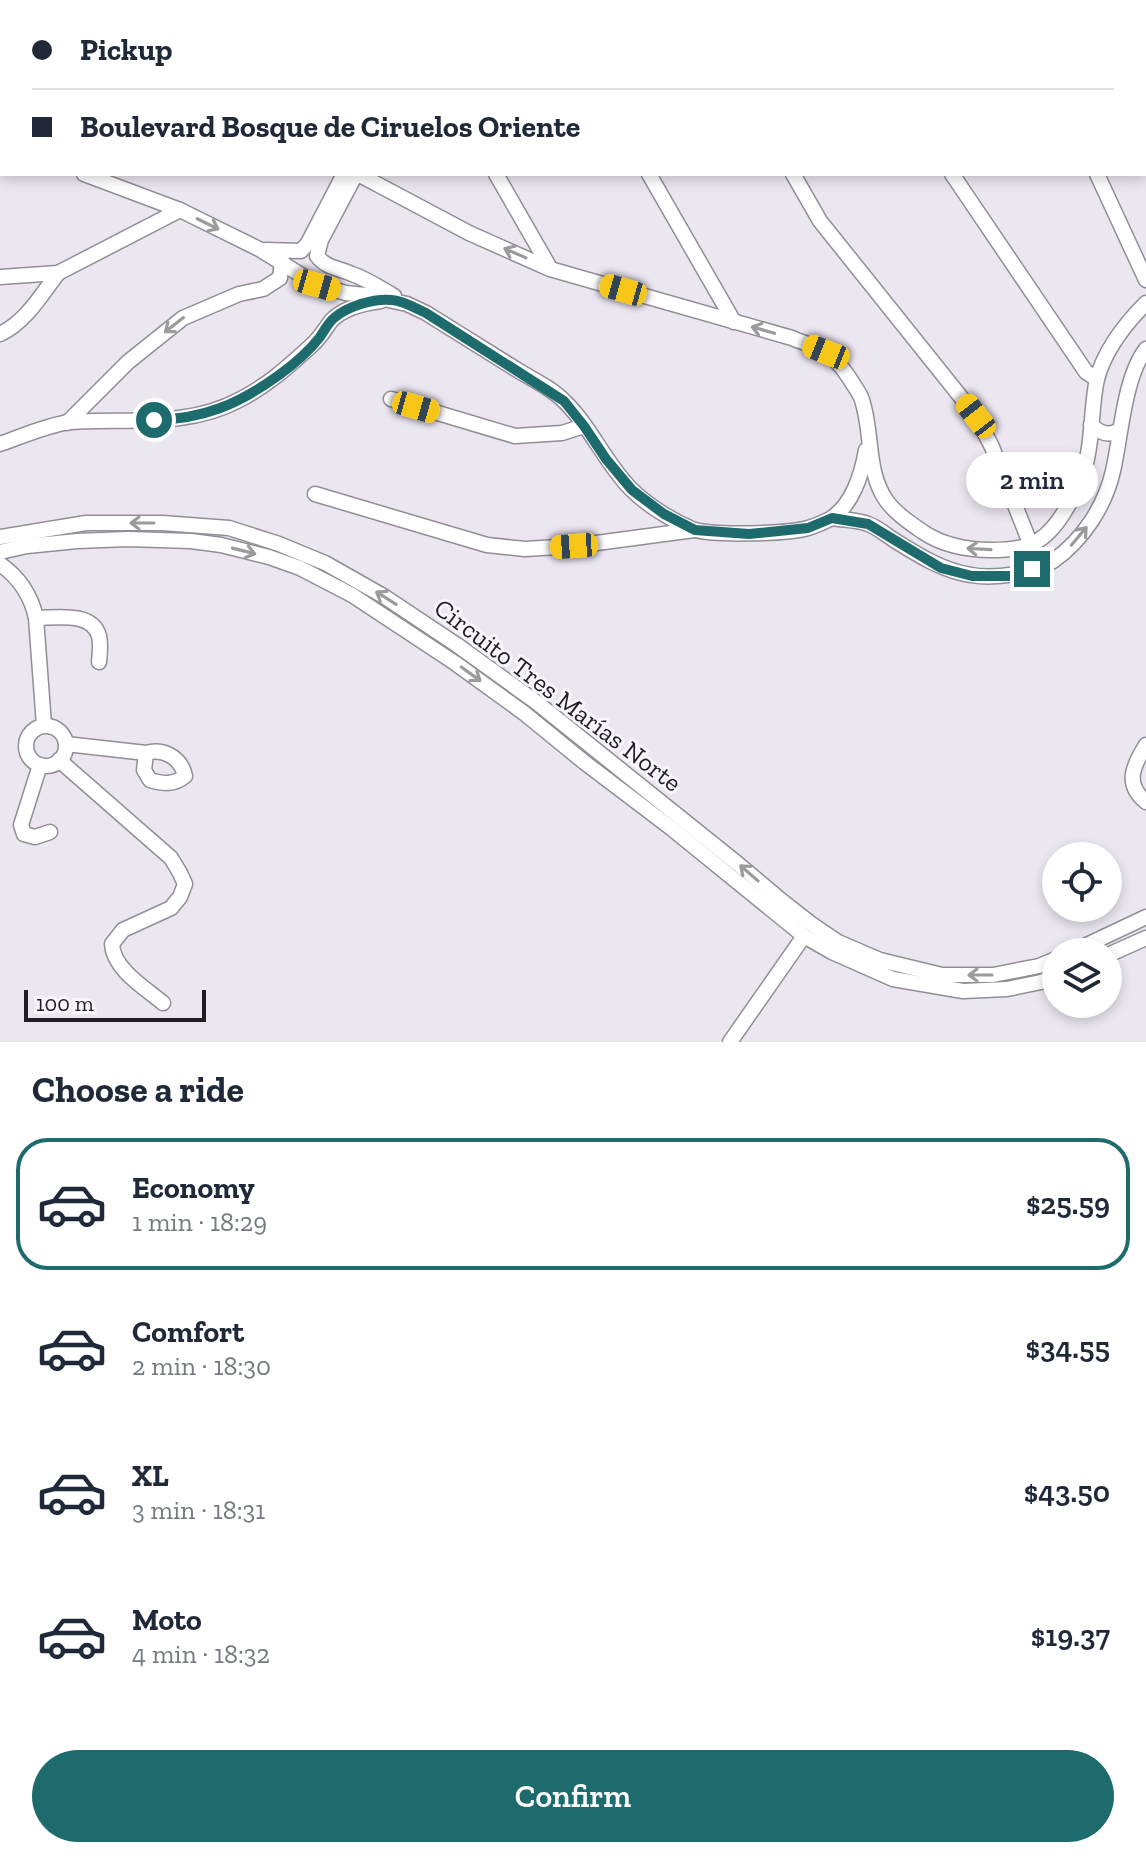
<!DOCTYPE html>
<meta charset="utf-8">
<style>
:root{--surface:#fff;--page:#f2f2f3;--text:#1f2937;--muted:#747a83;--line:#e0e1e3;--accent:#1e6b6e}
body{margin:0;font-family:"Zilla Slab",serif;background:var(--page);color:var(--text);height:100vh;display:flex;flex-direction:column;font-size:30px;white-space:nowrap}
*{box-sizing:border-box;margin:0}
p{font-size:26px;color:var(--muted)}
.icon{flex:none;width:44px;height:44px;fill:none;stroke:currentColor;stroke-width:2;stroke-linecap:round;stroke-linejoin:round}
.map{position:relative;height:1042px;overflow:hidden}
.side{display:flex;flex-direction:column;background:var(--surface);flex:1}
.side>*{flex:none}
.banner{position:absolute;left:0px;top:0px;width:1146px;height:176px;box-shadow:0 4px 12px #0003;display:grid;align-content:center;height:176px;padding:0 32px;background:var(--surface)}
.tools{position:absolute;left:1042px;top:842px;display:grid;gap:16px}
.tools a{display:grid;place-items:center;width:80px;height:80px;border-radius:50%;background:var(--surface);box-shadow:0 4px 12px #0003;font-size:40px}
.scale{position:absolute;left:24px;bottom:20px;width:182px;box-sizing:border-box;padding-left:8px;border:4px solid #201e22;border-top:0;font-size:22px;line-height:28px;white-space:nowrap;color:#201e22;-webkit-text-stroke:6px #faf4ff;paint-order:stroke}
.end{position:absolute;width:36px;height:36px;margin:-18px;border:10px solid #1e6b6e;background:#fff;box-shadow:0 0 0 4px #fff}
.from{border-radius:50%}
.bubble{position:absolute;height:56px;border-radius:28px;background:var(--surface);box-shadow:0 4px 12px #0003;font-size:26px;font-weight:600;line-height:56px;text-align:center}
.car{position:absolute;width:24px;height:48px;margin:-24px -12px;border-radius:10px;box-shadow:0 0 6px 2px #0007;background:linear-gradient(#f5c518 24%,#345 0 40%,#f5c518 0 76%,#345 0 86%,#f5c518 0)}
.banner b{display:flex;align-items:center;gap:28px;height:76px;font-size:30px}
.banner b+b{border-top:2px solid var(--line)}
.banner i{width:20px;height:20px;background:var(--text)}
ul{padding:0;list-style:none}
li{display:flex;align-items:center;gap:24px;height:132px;margin:0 16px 12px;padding:0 16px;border:4px solid transparent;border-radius:32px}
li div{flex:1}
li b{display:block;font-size:30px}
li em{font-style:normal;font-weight:600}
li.on{border-color:var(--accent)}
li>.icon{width:72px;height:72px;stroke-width:1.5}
h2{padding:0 32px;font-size:36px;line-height:96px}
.button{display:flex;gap:16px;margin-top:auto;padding:16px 32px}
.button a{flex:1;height:92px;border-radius:48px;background:var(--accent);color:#fff;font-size:32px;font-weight:600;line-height:92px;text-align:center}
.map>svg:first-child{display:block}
.education{fill:#e2dbf1}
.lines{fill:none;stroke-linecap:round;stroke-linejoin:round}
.minor-casing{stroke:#928d97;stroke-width:17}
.minor{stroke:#fff;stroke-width:14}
.oneway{stroke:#9b9a9c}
.route{stroke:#1e6b6e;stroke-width:10}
.labels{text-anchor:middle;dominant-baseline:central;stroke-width:6;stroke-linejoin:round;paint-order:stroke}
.street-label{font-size:26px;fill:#201e22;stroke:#faf4ff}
</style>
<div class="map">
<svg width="1146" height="1042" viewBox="0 0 1146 1042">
<rect width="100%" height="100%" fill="#ece6f1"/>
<path class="education" d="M0,0h48l-1,2h-45v131l-2,-1z"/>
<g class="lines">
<g class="minor-casing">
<g id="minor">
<path d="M96,0l3,2"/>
<path d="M250,0l2,2"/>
<path d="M398,0l1,2"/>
<path d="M546,0l2,2"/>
<path d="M702,0l1,2"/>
<path d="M873,0v2"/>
<path d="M0,140l2,1"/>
<path d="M84,174l96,36 81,40 56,35 29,8 19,2 42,9 19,9c31,19 62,39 93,58 15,9 34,18 46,31 26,25 40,61 66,87 16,16 40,31 61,40 20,7 95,5 116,-1 7,-2 16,-6 22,-9 22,-13 32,-45 36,-69"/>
<path d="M356,174l-35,66 -4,16c9,12 22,12 35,18 15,5 28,14 42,22"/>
<path d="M358,174l111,59 81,36 242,69c11,5 25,8 34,14 9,6 18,18 24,27 4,7 10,14 12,21 11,33 4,71 24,100 9,13 24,23 37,32 21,14 45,18 69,18 15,0 35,-2 47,-10 21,-13 41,-53 47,-77 7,-27 5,-57 11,-84 8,-30 28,-55 49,-76"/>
<path d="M496,174l54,94"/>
<path d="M649,174l85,148"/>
<path d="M793,174l27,47 156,195 16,31 38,96"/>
<path d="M952,174l134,198 11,7"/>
<path d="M1097,174l49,106"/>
<path d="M266,250l35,1 7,-8 36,-69"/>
<path d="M0,277l58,-4 122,-63"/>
<path d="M0,334c25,-11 42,-40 58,-61"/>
<path d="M391,399l124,37 47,-3 22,-7"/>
<path d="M67,423l61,-61 55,-44 56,-24 24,-5 17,-11 2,-17"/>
<path d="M1091,425c9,8 18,12 28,5"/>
<path d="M0,444c20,-7 50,-20 70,-22 57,-4 117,6 169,-22 28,-14 50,-34 73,-55 8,-7 13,-16 19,-24 12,-13 34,-18 50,-20"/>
<path d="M315,494l172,51 38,4 49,-3 120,-16"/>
<path d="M832,518c12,2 26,2 36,6 9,3 18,11 26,16 24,15 49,31 77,35 23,4 63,-1 82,-14 30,-21 52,-55 60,-90 8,-34 11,-94 33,-122"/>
<path d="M0,537l86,-14h76l67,5 50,16 46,19 60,34 72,48 79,57 202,162 44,37 28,22 28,19 42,18 62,15h51l46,-9 17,-7"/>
<path d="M0,552l27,-6 50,-5 51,-2 63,2 30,4 48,12 31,11 52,27 103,68 69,50 60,49 87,66 133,108 28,16 61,27 70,12 44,-2 34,-7 15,-6"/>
<path d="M0,564c20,14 31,31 36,54l8,107"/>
<path d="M36,618c20,0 56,-7 63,18 2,8 1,17 0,26"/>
<circle cx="46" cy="746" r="20"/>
<path d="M66,744l80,9c17,-5 35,4 39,23 -11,9 -22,8 -35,4l-6,-10 2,-17"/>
<path d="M1146,745c-13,21 -22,39 0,57"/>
<path d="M59,760l112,98 9,15 5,11 -5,13 -9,11 -48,22 -11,14c1,25 33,44 51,59"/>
<path d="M40,765l-19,60 3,9 11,3 15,-5"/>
<path d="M1072,952l74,-35"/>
<path d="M1108,955l38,-17"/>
<path d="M730,1042l74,-106"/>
</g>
</g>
<use href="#minor" class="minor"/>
</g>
<defs><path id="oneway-shaft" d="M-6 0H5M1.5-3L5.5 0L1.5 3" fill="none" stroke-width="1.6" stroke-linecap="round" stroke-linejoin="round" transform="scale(2)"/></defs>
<g class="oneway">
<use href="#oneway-shaft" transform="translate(208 224) rotate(26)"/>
<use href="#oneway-shaft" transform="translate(515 253) rotate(-156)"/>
<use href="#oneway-shaft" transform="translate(174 325) rotate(142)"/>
<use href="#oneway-shaft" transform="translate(763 330) rotate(-164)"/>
<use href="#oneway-shaft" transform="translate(142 523) rotate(-180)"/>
<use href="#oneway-shaft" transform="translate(1079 536) rotate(-50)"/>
<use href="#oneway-shaft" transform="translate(979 549) rotate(-177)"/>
<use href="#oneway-shaft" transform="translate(244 551) rotate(14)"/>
<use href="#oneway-shaft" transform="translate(386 598) rotate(-148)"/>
<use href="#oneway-shaft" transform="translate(471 674) rotate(36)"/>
<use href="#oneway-shaft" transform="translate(749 873) rotate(-139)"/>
<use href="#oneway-shaft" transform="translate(980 975) rotate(180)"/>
</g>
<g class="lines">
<path class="route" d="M154,420c50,-1 85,-16 125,-45 14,-10 30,-24 41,-38 4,-6 8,-14 14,-19 14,-12 40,-20 58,-18 12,1 23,8 34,13l138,88 20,25 22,33 26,31 32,24 31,16 54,4 59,-6 24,-10 36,6 73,44 31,8h41l19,-7"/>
</g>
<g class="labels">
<g class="street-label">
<text transform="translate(558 695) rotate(37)">Circuito Tres Marías Norte</text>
</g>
</g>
</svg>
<div class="tools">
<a><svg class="icon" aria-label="locate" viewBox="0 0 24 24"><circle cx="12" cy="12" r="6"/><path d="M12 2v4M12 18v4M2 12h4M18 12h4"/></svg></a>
<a><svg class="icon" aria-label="layers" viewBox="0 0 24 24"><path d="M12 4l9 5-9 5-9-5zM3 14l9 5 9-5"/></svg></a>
</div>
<div class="scale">100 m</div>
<i class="end from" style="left:154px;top:420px"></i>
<i class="end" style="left:1032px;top:569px"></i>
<div class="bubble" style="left:966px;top:452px;width:132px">2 min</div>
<i class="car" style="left:317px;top:285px;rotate:106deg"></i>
<i class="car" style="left:623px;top:290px;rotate:286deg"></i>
<i class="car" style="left:826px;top:352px;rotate:292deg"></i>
<i class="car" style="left:416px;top:407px;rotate:106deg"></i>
<i class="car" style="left:976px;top:416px;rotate:322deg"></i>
<i class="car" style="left:574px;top:546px;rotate:266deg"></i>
<div class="banner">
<b><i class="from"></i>Pickup</b>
<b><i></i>Boulevard Bosque de Ciruelos Oriente</b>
</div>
</div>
<section class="side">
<h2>Choose a ride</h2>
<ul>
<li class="on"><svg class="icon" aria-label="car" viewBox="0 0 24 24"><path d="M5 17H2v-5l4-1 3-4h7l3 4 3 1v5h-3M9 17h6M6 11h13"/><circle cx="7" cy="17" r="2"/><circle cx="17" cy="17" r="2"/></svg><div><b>Economy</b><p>1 min · 18:29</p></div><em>$25.59</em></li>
<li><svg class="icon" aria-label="car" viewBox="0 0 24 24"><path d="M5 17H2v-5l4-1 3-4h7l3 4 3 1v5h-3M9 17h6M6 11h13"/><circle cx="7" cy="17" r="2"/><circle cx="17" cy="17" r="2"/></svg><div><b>Comfort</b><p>2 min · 18:30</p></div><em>$34.55</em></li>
<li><svg class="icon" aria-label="car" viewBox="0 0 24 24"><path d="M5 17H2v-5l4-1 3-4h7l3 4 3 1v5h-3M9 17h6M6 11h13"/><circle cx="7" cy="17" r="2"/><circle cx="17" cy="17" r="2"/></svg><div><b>XL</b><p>3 min · 18:31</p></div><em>$43.50</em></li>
<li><svg class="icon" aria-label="car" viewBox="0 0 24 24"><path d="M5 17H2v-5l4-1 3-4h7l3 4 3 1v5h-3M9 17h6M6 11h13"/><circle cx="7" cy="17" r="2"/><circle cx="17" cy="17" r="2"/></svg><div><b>Moto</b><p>4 min · 18:32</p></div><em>$19.37</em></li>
</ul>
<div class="button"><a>Confirm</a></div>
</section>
